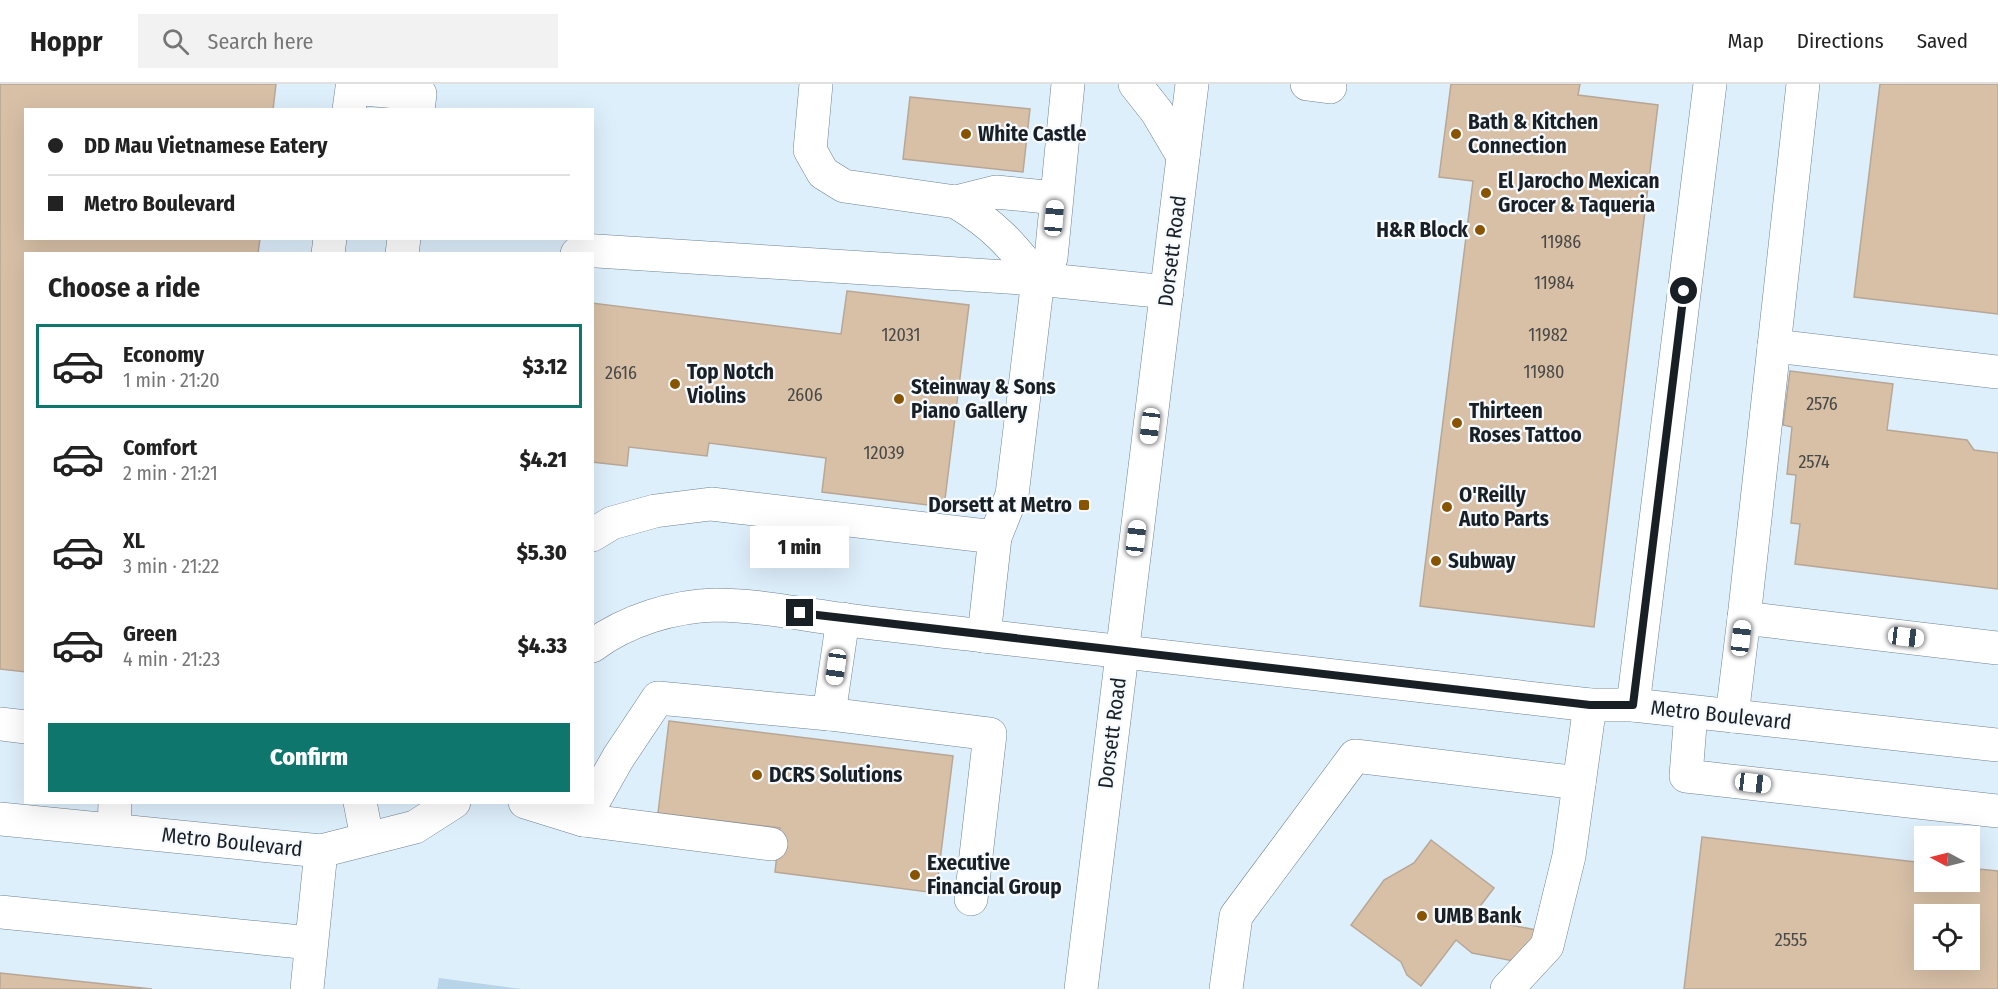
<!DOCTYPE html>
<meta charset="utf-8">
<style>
:root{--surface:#fff;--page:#f2f2f2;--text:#222;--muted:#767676;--line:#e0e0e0;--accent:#0f766e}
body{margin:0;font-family:"Fira Sans Condensed",sans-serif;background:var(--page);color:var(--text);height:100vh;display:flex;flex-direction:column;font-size:22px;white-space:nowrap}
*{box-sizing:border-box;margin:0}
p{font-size:20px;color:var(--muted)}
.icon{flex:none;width:33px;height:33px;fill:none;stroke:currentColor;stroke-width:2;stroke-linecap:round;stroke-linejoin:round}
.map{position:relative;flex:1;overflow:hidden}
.side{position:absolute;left:24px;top:168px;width:570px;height:552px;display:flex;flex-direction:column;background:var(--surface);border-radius:0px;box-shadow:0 6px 24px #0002}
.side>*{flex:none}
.banner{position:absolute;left:24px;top:24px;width:570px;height:132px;border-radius:0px;box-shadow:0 6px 24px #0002;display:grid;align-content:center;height:132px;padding:0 24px;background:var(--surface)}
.needle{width:39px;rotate:277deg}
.fabs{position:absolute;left:1914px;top:742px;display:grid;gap:12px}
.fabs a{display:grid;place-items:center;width:66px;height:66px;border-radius:0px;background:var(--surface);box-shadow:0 6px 24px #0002;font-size:30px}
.end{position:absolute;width:27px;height:27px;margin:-14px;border:8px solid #182026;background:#fff;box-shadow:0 0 0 3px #fff}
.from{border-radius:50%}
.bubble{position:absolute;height:42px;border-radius:0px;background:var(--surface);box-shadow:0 6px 24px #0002;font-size:20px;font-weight:800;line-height:42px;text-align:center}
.car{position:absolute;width:18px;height:36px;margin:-18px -9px;border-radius:8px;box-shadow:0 0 4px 2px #0007;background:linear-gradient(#fff 24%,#345 0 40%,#fff 0 76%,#345 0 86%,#fff 0)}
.banner b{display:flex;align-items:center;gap:21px;height:57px;font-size:22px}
.banner b+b{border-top:2px solid var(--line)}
.banner i{width:15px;height:15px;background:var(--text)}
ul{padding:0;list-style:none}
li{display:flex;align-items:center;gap:18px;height:84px;margin:0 12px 9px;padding:0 12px;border:3px solid transparent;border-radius:0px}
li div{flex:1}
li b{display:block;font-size:22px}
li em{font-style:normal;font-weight:800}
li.active{border-color:var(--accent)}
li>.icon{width:54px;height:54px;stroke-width:1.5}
h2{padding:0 24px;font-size:27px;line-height:72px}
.primary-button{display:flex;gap:12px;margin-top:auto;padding:12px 24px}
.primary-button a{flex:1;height:69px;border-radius:0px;background:var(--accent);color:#fff;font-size:24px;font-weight:800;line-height:69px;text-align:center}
header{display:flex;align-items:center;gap:36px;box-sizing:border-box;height:84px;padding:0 30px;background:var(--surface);border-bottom:2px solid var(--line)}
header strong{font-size:28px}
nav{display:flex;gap:33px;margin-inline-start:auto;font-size:21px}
.search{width:420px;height:54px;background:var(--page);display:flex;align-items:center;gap:15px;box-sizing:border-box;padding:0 21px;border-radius:0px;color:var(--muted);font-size:22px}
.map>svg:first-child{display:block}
.green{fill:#b8d4e8}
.building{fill:#d8c0a7;stroke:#b8a795;stroke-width:1.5;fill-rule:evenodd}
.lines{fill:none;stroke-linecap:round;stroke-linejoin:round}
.minor-casing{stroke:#6e8290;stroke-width:34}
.major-casing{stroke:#6e8290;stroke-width:34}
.minor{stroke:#fff;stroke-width:33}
.major{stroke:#fff;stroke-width:33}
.route{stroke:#182026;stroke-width:8}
.poi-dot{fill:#895400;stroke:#f6fafe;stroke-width:2}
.labels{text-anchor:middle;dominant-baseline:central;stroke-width:4.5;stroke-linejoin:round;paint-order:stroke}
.number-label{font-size:18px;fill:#484846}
.poi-label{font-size:21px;font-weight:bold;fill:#182026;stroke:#f6fafe;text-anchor:start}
.street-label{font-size:21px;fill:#182026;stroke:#f6fafe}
</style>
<header>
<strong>Hoppr</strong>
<div class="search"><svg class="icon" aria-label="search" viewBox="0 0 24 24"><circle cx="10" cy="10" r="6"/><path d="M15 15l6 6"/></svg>Search here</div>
<nav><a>Map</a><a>Directions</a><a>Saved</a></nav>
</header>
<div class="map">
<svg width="1998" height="905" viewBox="0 0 1998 905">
<rect width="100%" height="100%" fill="#deeffc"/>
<path class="green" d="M439,894l83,11h-85z"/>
<g class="building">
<path d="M0,0h276l-3,26h-247v128h234l-2,16h-232v418l-26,-3z"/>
<path d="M1451,0h129l-2,11 80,10 -64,522 -174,-21 53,-425 -34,-4z"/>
<path d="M1880,0h118v230l-144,-17z"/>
<path d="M910,13l120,12 -7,63 -120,-13z"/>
<path d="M847,207l122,14 -25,202 -122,-15 4,-34 -117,-15 -2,13 -78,-9 -2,19 -35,-4v-159l249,31z"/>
<path d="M1790,287l103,13 -6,46 80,10 7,10 24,3v136l-203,-25 5,-40 -9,-1 5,-48 -9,-1 5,-47 -9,-2z"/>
<path d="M669,637l284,35 -17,137 -161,-21 5,-44 -122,-15z"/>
<path d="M1702,753l222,26v19h46v-14l28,3v118h-314zM1924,831h46v45h-46z"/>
<path d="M1431,756l63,48 -16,21 16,13 48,9 -23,31 -47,-9 -16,-13 -35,46 -14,-11 -6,-13 -50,-37 33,-45 30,-17z"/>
<path d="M0,889l152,16h-152z"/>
</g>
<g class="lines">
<g class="minor-casing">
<g id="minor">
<path d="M816,0l-6,66 13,23 21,13 112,16 40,-10 60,6"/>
<path d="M1135,0l22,28 26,44"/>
<path d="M1307,0l23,3"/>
<path d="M349,26l3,-22 68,6 -2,16"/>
<path d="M956,118c38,23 55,42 82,77"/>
<path d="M328,170l2,-16"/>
<path d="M402,170l2,-16"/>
<path d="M577,170l4,-4 457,29 129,13"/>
<path d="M1774,262l224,26"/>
<path d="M592,451l20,-12 43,-12 56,-7 284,33 -11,99"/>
<path d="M995,453l17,-42 26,-216 13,-21 17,-174"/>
<path d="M1744,534l59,-534"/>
<path d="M843,535l-14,95 161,20 -19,165"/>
<path d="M592,562c35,-26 82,-40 124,-41 39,0 78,8 116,13 51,7 101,12 152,18 202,22 404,45 606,69h43l365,40"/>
<path d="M1633,621l77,-621"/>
<path d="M1691,628l-5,64 312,35"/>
<path d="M1732,632l12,-98 254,30"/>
<path d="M0,640l26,3"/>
<path d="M360,718l7,36"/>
<path d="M525,718l58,18 35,-62 40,-60 171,16"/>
<path d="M0,735l321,32 94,-24 39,-25"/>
<path d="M583,736l188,24"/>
<path d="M114,746l1,-28"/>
<path d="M0,828l311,31"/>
<path d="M307,905l14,-138"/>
<path d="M1226,905l10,-73 119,-160 224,27"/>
<path d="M1507,905l40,-43 22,-90 21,-151"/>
</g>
</g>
<g class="major-casing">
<path id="major" d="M1081,905l111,-905"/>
</g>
<use href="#minor" class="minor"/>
<use href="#major" class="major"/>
</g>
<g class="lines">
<path class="route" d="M800,529l790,92h43l51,-414"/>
</g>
<g class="poi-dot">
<circle cx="966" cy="50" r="6"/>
<circle cx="1456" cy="50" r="6"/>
<circle cx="1486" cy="109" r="6"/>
<circle cx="1480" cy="146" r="6"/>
<circle cx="675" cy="300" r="6"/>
<circle cx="899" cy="315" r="6"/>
<circle cx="1457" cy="339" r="6"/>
<rect x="1078" y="415" width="12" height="12" rx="3"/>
<circle cx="1447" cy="423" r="6"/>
<circle cx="1436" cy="477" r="6"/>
<circle cx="757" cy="691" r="6"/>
<circle cx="915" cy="791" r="6"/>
<circle cx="1422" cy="832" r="6"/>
</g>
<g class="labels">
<g class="number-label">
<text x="1561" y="158">11986</text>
<text x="1554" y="199">11984</text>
<text x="901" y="251">12031</text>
<text x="1548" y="251">11982</text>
<text x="1544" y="288">11980</text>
<text x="621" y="289">2616</text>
<text x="805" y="311">2606</text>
<text x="1822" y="320">2576</text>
<text x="884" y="369">12039</text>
<text x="1814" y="378">2574</text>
<text x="1791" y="856">2555</text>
</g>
<g class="poi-label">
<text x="1468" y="38">Bath &amp; Kitchen<tspan x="1468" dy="24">Connection</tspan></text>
<text x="978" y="50">White Castle</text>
<text x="1498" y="97">El Jarocho Mexican<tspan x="1498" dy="24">Grocer &amp; Taqueria</tspan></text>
<text x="1468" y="146" text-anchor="end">H&amp;R Block</text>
<text x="687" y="288">Top Notch<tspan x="687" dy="24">Violins</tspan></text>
<text x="911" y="303">Steinway &amp; Sons<tspan x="911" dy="24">Piano Gallery</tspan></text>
<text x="1469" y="327">Thirteen<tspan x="1469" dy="24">Roses Tattoo</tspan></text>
<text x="1459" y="411">O'Reilly<tspan x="1459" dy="24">Auto Parts</tspan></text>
<text x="1072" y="421" text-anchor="end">Dorsett at Metro</text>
<text x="1448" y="477">Subway</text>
<text x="769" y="691">DCRS Solutions</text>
<text x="927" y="779">Executive<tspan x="927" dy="24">Financial Group</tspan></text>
<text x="1434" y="832">UMB Bank</text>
</g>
<g class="street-label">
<text transform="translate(1172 167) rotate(-83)">Dorsett Road</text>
<text transform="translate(1721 631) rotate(6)">Metro Boulevard</text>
<text transform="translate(1112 649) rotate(-83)">Dorsett Road</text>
<text transform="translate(232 758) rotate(6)">Metro Boulevard</text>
</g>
</g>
</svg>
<div class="fabs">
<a><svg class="needle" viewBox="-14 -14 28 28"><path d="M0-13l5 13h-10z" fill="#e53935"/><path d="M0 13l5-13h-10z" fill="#767676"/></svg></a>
<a><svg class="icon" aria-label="locate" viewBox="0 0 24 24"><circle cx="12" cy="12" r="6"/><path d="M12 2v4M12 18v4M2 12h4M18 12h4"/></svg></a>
</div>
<i class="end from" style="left:1684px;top:207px"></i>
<i class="end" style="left:800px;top:529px"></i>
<div class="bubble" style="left:750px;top:442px;width:99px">1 min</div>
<i class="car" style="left:1054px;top:134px;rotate:5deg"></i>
<i class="car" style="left:1150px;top:342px;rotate:187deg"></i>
<i class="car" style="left:1136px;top:454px;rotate:7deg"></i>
<i class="car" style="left:1906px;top:553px;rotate:97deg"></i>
<i class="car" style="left:1741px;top:554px;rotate:7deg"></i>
<i class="car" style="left:836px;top:583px;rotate:188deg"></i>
<i class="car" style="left:1753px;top:699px;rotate:97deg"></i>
<div class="banner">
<b><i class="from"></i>DD Mau Vietnamese Eatery</b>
<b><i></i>Metro Boulevard</b>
</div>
<section class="side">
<h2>Choose a ride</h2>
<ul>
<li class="active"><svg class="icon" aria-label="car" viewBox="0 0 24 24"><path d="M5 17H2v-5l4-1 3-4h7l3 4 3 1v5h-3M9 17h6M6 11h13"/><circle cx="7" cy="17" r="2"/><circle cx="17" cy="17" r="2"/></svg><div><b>Economy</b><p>1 min · 21:20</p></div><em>$3.12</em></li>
<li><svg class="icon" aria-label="car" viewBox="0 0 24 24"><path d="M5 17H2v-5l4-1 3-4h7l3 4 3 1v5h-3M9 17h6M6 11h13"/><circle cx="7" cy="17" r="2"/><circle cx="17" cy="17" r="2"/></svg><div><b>Comfort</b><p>2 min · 21:21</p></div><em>$4.21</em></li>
<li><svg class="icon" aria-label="car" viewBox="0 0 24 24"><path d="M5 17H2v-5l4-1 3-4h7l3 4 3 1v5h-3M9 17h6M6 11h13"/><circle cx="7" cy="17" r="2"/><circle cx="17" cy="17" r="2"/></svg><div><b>XL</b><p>3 min · 21:22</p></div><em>$5.30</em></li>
<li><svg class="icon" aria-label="car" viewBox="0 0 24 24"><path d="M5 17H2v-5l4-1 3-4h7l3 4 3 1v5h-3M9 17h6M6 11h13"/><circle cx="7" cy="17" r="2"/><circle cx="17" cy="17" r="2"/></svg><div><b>Green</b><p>4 min · 21:23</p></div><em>$4.33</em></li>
</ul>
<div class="primary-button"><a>Confirm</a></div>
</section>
</div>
